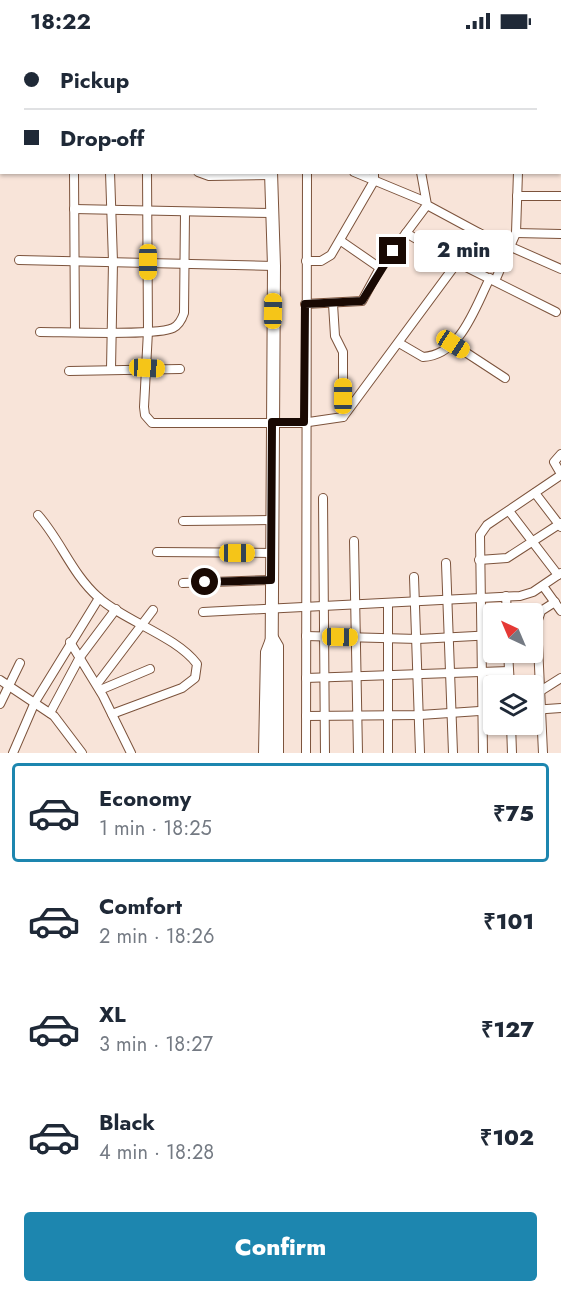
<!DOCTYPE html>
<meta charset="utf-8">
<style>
:root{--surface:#fff;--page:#f2f2f3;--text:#1f2937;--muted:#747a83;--line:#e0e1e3;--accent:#1d86af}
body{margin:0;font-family:Jost,sans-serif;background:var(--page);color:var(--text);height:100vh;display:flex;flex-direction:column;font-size:22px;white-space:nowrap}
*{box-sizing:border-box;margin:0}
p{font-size:20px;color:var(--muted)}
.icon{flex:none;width:33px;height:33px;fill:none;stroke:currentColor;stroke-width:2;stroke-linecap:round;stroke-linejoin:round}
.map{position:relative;height:711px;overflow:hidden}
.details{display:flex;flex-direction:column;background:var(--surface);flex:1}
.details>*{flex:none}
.banner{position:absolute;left:0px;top:0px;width:561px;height:132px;box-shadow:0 2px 4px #0004;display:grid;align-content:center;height:132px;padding:0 24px;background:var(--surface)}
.needle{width:39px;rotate:316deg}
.buttons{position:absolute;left:483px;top:561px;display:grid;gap:12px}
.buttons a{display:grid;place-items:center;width:60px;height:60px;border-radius:6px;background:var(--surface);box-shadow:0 2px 4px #0004;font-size:30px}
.end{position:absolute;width:27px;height:27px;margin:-14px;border:8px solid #190903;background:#fff;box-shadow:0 0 0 3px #fff}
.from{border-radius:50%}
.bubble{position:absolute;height:42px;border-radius:6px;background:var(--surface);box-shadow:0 2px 4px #0004;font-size:20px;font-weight:800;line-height:42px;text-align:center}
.car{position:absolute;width:18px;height:36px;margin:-18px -9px;border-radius:8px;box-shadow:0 0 4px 2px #0007;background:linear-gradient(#f5c518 24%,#345 0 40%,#f5c518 0 76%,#345 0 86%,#f5c518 0)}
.banner b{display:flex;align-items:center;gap:21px;height:57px;font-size:22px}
.banner b+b{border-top:2px solid var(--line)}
.banner i{width:15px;height:15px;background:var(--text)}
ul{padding:10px 0 0;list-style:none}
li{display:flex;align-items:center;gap:18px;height:99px;margin:0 12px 9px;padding:0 12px;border:3px solid transparent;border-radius:6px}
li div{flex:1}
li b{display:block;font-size:22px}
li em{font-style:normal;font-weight:800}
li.current{border-color:var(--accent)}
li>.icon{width:54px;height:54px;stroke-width:1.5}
.cta{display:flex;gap:12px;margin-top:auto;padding:12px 24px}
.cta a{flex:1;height:69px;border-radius:6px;background:var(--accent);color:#fff;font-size:24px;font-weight:800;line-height:69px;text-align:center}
.status{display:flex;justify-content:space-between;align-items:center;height:42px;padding:0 30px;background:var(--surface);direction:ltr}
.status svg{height:16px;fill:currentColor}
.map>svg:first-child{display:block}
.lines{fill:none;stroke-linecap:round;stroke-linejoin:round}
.street-casing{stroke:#7c533c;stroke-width:10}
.secondary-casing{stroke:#7c533c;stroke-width:14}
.street{stroke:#fff;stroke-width:8}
.secondary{stroke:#fff;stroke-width:12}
.route{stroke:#190903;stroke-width:8}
</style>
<div class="status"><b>18:22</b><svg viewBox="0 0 49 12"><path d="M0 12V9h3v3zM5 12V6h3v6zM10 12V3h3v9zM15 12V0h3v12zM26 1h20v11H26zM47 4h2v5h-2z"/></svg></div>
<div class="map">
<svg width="561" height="711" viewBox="0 0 561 711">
<rect width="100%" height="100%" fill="#f8e4d9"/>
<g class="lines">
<g class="street-casing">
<g id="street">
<path d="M302,0v2"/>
<path d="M326,0v2"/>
<path d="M384,0v2"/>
<path d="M517,0l1,2"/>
<path d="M410,2v-2"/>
<path d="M560,4h1"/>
<path d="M560,46h1"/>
<path d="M560,71h1"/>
<path d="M560,109h1"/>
<path d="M74,130l1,160"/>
<path d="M110,130l3,90 -2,107"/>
<path d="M147,130l1,159 -4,76 1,8 7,8h150l41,-6 136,-184"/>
<path d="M198,130l11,4 62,-1"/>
<path d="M354,130l70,29"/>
<path d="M421,130l6,33 52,28 82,36"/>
<path d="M517,154h44"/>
<path d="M74,167l197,4"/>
<path d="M406,191l52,30 98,49"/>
<path d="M516,191l45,1"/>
<path d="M341,199l39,27"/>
<path d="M19,218l255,6"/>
<path d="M306,219h15l10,-6 43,-74v-9"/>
<path d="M495,239l21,-48 2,-61"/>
<path d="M305,262l57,-3 18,-33 47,-63"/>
<path d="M333,262l2,32 8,16v65"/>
<path d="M40,290c24,0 117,4 133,-4 6,-3 9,-9 11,-15l1,-100"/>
<path d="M399,301l24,14c38,-2 52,-50 67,-79"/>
<path d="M453,302l52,34"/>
<path d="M69,329l111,-2"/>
<path d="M561,412l-7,8 7,12"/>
<path d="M535,451l26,34"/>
<path d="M323,456l2,255"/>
<path d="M509,469l49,64"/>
<path d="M38,473c23,26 34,59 60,82 26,24 78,39 99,67l-2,14 -13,10 -70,26"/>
<path d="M183,479l88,-1"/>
<path d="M354,499l4,212"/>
<path d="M157,510l114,1"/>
<path d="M479,518l28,-2 54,-35"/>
<path d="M446,521l7,190"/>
<path d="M414,535l6,176"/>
<path d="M183,541l88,-3"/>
<path d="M543,544l18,25"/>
<path d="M506,554l1,18"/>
<path d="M388,561v150"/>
<path d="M203,570l317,-16 13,-4 28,-19"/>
<path d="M306,594l112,3 76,-4"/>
<path d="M70,600l33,54 28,57"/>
<path d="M508,610l2,34"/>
<path d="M306,636l203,-7"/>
<path d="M0,638l54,36 28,37"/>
<path d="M97,642l56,-74"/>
<path d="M100,648l50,-21"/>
<path d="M542,648l19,-12"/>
<path d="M0,662l20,-41"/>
<path d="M532,668l29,-2"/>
<path d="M50,671l30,-56 36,-48"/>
<path d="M306,674l114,-1 74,-5"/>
<path d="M511,682l1,29"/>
<path d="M13,711l22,-51 64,-104"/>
<path d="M263,711l2,-101 7,-18 7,12v107"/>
<path d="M306,711l1,-581"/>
<path d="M483,711l-3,-218 7,-10 74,-50"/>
<path d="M543,711l-6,-130 4,-12 14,-9"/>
</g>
</g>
<g class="secondary-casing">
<g id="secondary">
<path d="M267,0v2"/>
<path d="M271,130l3,94 -3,487"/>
</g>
</g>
<use href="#street" class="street"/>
<use href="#secondary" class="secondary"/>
</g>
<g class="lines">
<path class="route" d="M205,540l66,-2 1,-158h32l1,-118 57,-3 31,-50"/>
</g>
</svg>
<div class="buttons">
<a><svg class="needle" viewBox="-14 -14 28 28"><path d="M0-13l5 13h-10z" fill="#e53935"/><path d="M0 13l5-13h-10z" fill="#747a83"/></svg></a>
<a><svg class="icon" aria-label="layers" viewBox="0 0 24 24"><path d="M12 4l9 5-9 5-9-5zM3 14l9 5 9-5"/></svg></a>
</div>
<i class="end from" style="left:205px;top:540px"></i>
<i class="end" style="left:393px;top:209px"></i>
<div class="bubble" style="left:414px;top:188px;width:99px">2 min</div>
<i class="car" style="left:148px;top:220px;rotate:180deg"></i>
<i class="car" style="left:273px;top:269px;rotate:1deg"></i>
<i class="car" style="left:453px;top:302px;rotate:123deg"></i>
<i class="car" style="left:147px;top:326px;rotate:93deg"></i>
<i class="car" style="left:343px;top:354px;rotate:0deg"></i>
<i class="car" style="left:237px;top:511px;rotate:90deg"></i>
<i class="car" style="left:340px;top:595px;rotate:91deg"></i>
<div class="banner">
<b><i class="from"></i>Pickup</b>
<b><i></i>Drop-off</b>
</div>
</div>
<section class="details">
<ul>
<li class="current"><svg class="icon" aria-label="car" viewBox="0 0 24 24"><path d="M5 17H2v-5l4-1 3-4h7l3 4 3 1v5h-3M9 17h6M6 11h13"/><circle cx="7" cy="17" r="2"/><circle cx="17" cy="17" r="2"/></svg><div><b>Economy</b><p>1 min · 18:25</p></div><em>₹75</em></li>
<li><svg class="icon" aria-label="car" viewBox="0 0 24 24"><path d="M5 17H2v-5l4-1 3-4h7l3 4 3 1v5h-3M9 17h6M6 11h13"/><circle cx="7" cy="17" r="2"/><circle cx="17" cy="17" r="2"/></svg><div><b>Comfort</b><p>2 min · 18:26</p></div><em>₹101</em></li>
<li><svg class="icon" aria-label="car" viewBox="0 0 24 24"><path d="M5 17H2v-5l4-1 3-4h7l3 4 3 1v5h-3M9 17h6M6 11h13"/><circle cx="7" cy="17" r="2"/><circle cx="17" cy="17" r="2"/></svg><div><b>XL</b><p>3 min · 18:27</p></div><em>₹127</em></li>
<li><svg class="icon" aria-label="car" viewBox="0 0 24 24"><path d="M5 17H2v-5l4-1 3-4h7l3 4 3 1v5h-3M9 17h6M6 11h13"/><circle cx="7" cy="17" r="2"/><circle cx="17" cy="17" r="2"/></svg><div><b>Black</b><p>4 min · 18:28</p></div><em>₹102</em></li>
</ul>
<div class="cta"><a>Confirm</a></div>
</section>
